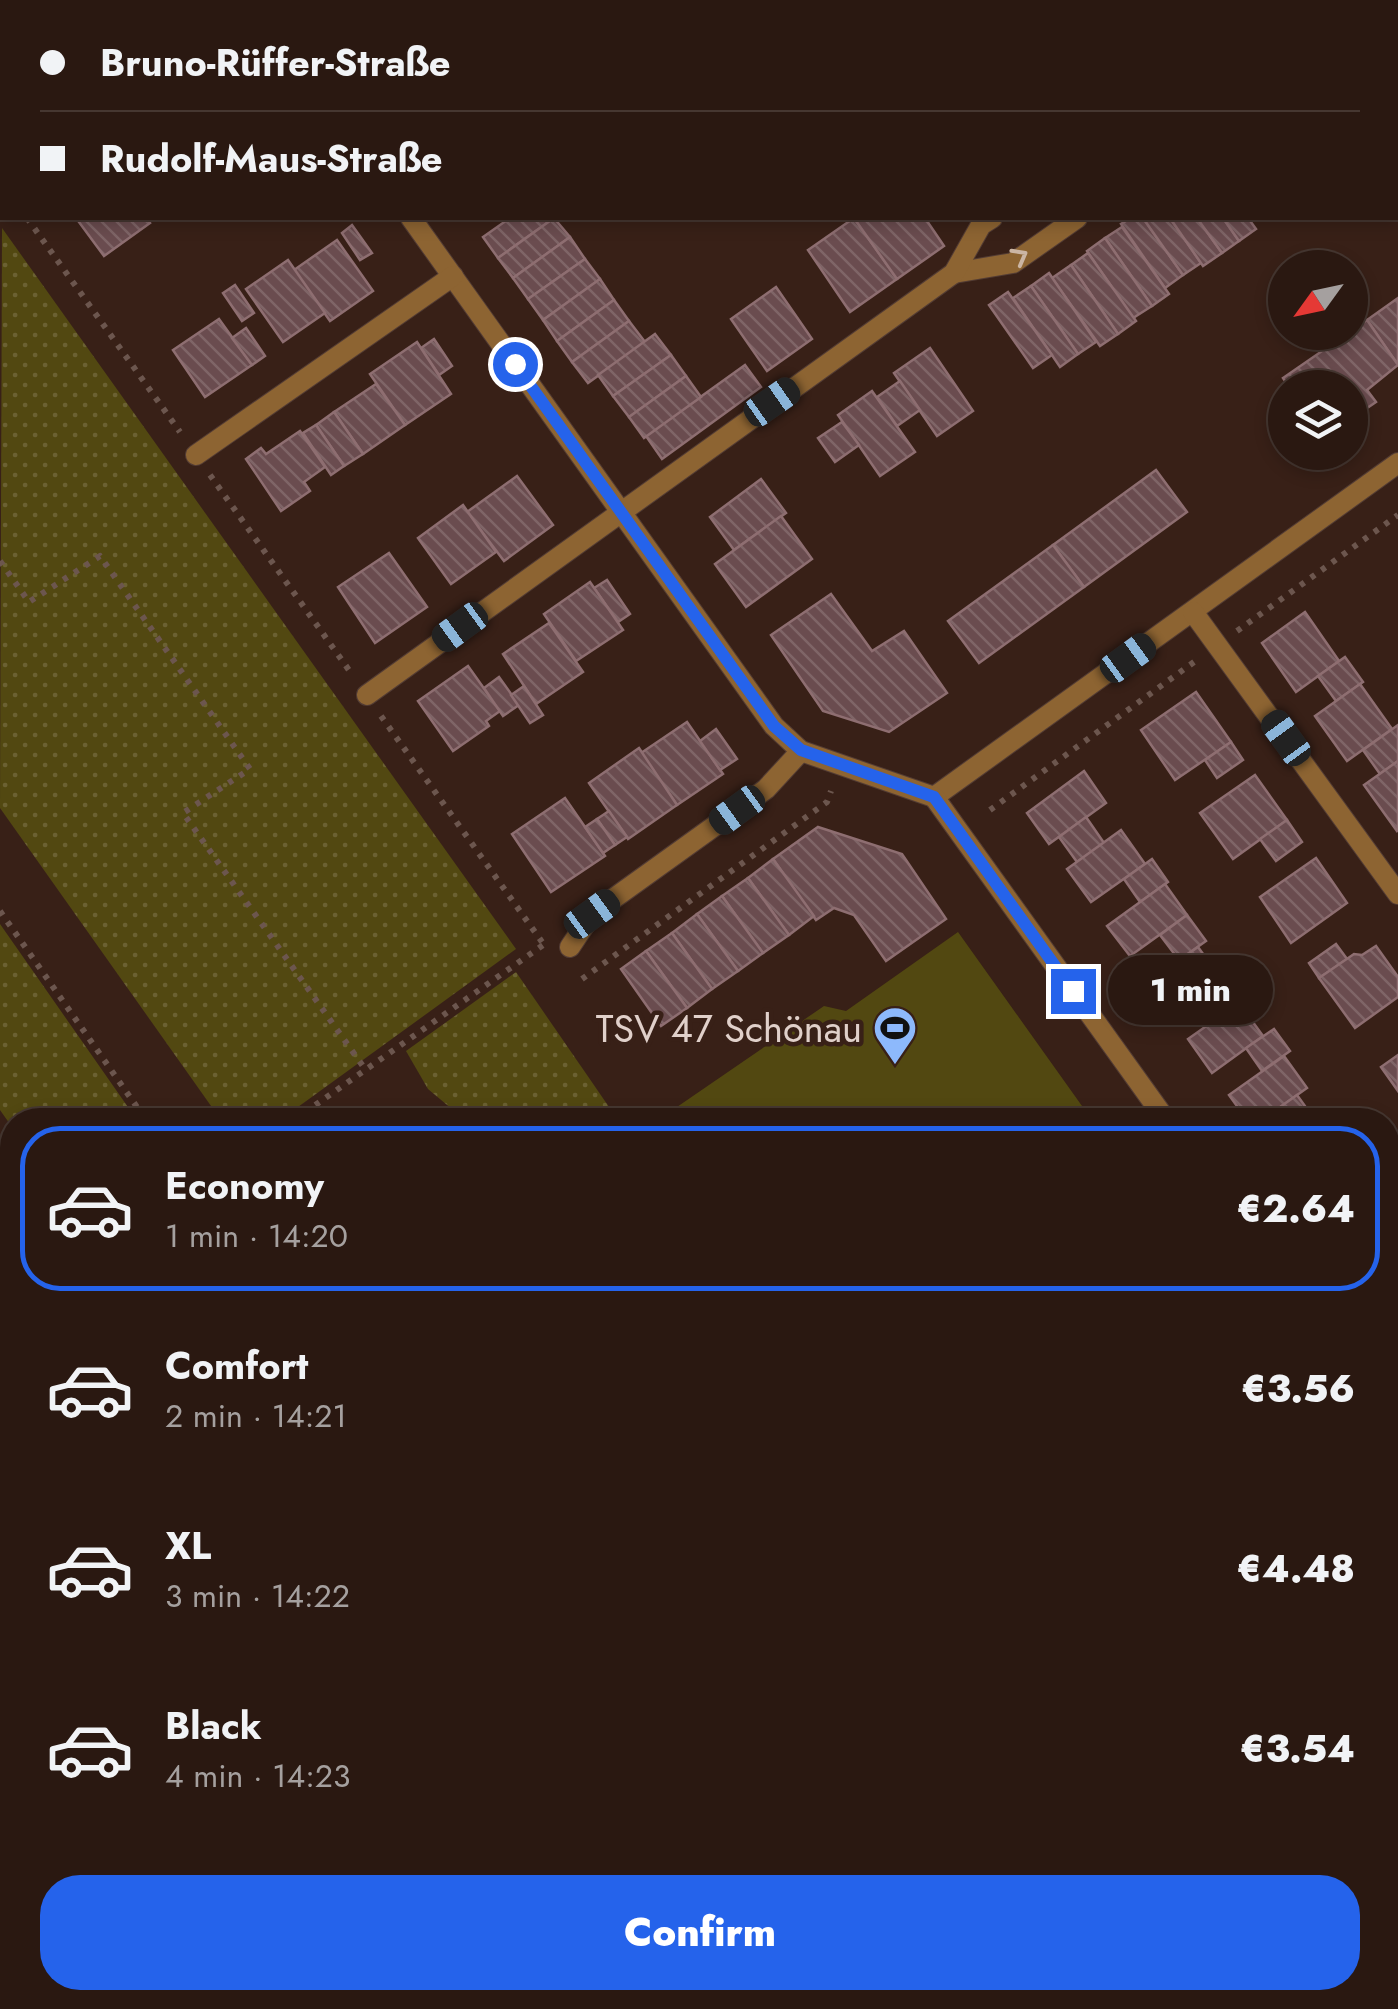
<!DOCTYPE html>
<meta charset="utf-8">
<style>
:root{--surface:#2a1811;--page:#36251f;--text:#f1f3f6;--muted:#a5a09f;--line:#463731;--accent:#2563eb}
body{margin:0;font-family:Jost,sans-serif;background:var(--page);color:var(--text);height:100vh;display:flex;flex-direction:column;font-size:38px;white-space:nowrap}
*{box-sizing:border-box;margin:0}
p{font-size:32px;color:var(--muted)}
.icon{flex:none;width:55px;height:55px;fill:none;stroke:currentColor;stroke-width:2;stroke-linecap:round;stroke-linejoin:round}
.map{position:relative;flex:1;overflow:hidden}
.side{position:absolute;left:0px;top:1108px;width:1400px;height:902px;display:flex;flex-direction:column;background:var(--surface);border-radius:40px 40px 0 0;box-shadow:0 5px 15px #0003,0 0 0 2px var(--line)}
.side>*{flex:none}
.top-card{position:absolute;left:0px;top:0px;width:1400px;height:220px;box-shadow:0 5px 15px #0003,0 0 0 2px var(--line);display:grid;align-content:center;height:220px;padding:0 40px;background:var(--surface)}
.needle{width:65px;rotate:237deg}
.tools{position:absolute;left:1268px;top:250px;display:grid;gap:20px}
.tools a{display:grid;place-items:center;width:100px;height:100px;border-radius:50%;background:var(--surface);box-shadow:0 5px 15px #0003,0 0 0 2px var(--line);font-size:50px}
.end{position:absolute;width:45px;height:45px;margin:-22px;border:12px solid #2563eb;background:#fff;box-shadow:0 0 0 5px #fff}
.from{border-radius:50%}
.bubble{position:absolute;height:70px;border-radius:35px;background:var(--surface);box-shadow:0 5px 15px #0003,0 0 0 2px var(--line);font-size:32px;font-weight:800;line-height:70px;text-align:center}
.car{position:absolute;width:30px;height:60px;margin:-30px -15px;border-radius:12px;box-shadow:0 0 8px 2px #0007;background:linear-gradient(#222 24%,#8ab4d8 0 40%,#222 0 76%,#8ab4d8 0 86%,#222 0)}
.top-card b{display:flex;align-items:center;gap:35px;height:95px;font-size:38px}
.top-card b+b{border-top:2px solid var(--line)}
.top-card i{width:25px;height:25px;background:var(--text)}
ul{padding:18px 0 0;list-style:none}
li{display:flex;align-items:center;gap:30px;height:165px;margin:0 20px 15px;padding:0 20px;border:5px solid transparent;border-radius:40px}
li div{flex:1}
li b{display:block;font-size:38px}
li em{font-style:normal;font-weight:800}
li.selected{border-color:var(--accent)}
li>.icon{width:90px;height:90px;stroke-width:1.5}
.cta{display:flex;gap:20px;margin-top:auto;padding:20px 40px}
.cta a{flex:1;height:115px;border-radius:40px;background:var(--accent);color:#fff;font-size:40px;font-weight:800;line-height:115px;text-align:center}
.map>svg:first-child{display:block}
.green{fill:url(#green-dots)}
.pitch{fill:#524811}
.building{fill:url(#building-back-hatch);stroke:#8e6e71;stroke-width:2.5}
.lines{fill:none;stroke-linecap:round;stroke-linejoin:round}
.service-casing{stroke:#533c34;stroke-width:22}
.minor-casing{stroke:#533c34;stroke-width:22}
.motorway-casing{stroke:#533c34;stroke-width:32}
.path{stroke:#6c564e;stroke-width:6;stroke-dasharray:5 8;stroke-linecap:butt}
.service{stroke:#8d6432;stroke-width:20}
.minor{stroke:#8d6432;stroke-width:20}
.motorway{stroke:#f0c89a;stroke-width:30}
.oneway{stroke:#cbb5a4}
.route{stroke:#2563eb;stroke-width:12}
.labels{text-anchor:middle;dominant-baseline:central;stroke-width:9;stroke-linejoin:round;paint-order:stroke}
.poi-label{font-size:38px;fill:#e0d0ca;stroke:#382017;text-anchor:end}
</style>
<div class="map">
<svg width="1398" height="2009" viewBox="0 0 1398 2009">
<defs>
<pattern id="green-dots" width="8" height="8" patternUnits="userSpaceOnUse" patternTransform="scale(2.5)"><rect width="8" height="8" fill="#524811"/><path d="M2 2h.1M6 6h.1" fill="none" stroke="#6b6132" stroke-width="1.8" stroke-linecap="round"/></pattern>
<pattern id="building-back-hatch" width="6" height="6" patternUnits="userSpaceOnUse" patternTransform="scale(2.5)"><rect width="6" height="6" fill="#6a4c4f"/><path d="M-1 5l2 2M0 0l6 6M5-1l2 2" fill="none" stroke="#7f6567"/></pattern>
</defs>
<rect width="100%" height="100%" fill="#382017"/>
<g class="green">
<path d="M2,228l514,721 -236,171h-59l-221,-312z"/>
<path d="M0,924l137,196h-125v7l-12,-17z"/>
<path d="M516,972l102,148h-153l-37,-31 -22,-38z"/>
<path d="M0,1403l12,18v188l-12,-18z"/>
<path d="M278,1998h144l8,11h-143z"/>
<path d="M627,1998h126l8,11h-126z"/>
</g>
<g class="pitch">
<path d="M958,932l134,188h-434l166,-114 22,5z"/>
<path d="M1388,1536l10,14v459h-571l-8,-11h569z"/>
</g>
<g class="building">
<path d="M76,218h70l4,5 -46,33z"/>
<path d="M510,218h44l-56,40 -15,-21z"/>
<path d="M554,218l16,19 -57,41 -15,-20z"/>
<path d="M854,218l43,61 -47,33 -42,-62z"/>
<path d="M854,218h71l19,28 -47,33z"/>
<path d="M1131,218h12l40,57 -18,13 -44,-64z"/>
<path d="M1143,218h27l31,45 -18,12z"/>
<path d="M1170,218h27l25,35 -19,13z"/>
<path d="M1197,218h26l16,23 -17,12z"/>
<path d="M1223,218h25l8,11 -17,12z"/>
<path d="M352,225l20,28 -12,7 -18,-27z"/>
<path d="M1122,227l47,67 -17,12 -47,-68z"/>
<path d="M570,237l15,22 -57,40 -15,-21z"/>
<path d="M1105,238l47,68 -19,12 -46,-67z"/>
<path d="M337,240l36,51 -43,30 -36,-51z"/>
<path d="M1088,253l48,68 -18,13 -47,-69z"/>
<path d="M585,259l15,20 -57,41 -15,-21z"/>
<path d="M288,260l37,53 -42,29 -37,-53z"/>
<path d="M1071,265l47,69 -18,12 -48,-68z"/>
<path d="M1049,273l47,69 -18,12 -47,-68z"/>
<path d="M600,279l14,21 -57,41 -14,-21z"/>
<path d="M235,285l19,28 -12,8 -19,-28z"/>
<path d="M1031,286l47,68 -18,13 -47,-69z"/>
<path d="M776,287l36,52 -45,32 -36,-52z"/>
<path d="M1008,292l44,63 -19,13 -44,-63z"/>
<path d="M1398,298v67l-31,-45z"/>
<path d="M614,300l15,21 -57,41 -15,-21z"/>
<path d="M219,319l33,46 -47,32 -32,-47z"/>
<path d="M1367,320l31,45 -31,25 9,12 -19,13 -7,-10v-17h-60l-7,-10z"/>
<path d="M629,321l16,21 -57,41 -16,-21z"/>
<path d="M246,328l19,28 -13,9 -20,-27z"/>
<path d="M655,334l16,21 -58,41 -15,-21z"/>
<path d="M434,339l18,27 -13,9 -18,-27z"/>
<path d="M417,342l34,52 -46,31 -35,-51z"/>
<path d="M930,348l43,63 -36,25 -43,-63z"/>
<path d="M671,355l15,21 -57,41 -16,-21z"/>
<path d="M745,365l16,22 -99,72 -16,-23z"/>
<path d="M686,376l15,21 -57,41 -15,-21z"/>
<path d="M900,381l20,29 -23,16 -20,-29z"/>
<path d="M376,384l29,41 -42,29 -29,-42z"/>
<path d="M872,391l43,61 -35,24 -42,-61z"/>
<path d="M334,412l29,42 -19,12 -28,-41z"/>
<path d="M842,422l17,23 -24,17 -17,-24z"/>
<path d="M316,425l28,41 -13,9 -28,-42z"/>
<path d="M300,431l25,36 -21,15 6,9 -29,20 -35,-52 15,-11 5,6z"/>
<path d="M1156,470l31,42 -103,75 -31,-42z"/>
<path d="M517,476l36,49 -49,36 -37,-49z"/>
<path d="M761,479l25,34 -52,37 -24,-33z"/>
<path d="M463,505l33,47 -45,32 -33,-46z"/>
<path d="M781,516l31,43 -66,48 -31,-43z"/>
<path d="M1053,545l31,42 -105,76 -31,-42z"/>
<path d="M389,553l38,54 -52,36 -37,-56z"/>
<path d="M607,580l23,34 -12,8 -24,-34z"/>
<path d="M590,582l33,48 -47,31 -32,-47z"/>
<path d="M831,594l41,57 32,-20 43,62 -58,39 -66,-21 -52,-76z"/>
<path d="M1305,612l34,49 -43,31 -34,-49z"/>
<path d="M549,623l34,49 -47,32 -33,-50z"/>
<path d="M1345,657l18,25 -27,19 -18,-25z"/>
<path d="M468,666l32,45 -14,10 3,5 -36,25 -35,-50z"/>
<path d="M499,677l20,28 -16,11 -19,-28z"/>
<path d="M1360,684l32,45 -45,32 -32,-45z"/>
<path d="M524,686l19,29 -13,8 -19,-28z"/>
<path d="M1196,692l35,50 -56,38 -34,-50z"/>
<path d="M687,722l36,52 -46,31 -36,-52z"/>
<path d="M1398,725v36l-18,13 -17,-24z"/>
<path d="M716,729l21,30 -17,11 -20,-29z"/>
<path d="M1231,742l12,18 -26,18 -12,-18z"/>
<path d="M639,748l38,57 -49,34 -39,-56z"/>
<path d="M1398,761v69l-1,1 -33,-46z"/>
<path d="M1084,771l22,32 -57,41 -22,-31z"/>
<path d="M1255,775l32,45 -54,39 -33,-46z"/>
<path d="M565,798l40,58 -54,36 -39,-58z"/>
<path d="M609,811l18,26 -12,8 -18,-26z"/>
<path d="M1086,817l18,26 -27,19 -18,-25z"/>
<path d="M597,819l18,26 -12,8 -18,-26z"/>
<path d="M1287,820l15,22 -26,19 -16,-22z"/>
<path d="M818,827l84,27 44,65 -60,42 -32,-46 -20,-7 -18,12 -43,-61z"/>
<path d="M1121,830l24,34 -54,38 -24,-33z"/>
<path d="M1316,858l31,45 -56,40 -31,-46z"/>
<path d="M773,859l41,57 -25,19 -41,-57z"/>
<path d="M1152,859l16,23 -28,20 -16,-23z"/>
<path d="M748,878l41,57 -26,18 -41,-57z"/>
<path d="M1165,884l22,31 -57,41 -23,-30z"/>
<path d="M722,896l41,57 -25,18 -41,-57z"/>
<path d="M697,914l41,57 -26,18 -40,-56z"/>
<path d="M1187,915l19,26 -27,19 -19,-25z"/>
<path d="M672,933l40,56 -25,19 -41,-57z"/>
<path d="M1336,944l11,15 -28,19 -10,-15z"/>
<path d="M1376,946l22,31v20l-43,31 -36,-50 35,-24 8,1z"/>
<path d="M1198,947l24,33 -50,36 -24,-34z"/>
<path d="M646,951l41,57 -26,18 -40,-57z"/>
<path d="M1227,977l17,23 -30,21 -17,-23z"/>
<path d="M1239,1003l24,33 -51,37 -24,-34z"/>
<path d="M1274,1029l16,22 -28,20 -16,-23z"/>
<path d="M1398,1055v36l-17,-24z"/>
<path d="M1284,1056l23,32 -45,32h-15l-18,-25z"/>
<path d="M1297,1095l18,25h-53z"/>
<path d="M1398,1641v115l-10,-15v-92z"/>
</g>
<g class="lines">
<g class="service-casing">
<g id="service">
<path d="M0,180h1"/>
<path d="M1388,1323l10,-6"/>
<path d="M0,1618l12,18"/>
<path d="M264,1998l8,11"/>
</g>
</g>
<g class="minor-casing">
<g id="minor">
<path d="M267,0l1,2"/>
<path d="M675,2l17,-2"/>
<path d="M1332,2l4,-2"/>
<path d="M411,218l363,508 27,25 133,46 464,-334"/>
<path d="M954,273l59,-10 64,-45"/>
<path d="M196,455l257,-179"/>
<path d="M1193,612l205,282"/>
<path d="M367,695l587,-422 27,-48 11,-7"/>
<path d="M934,797l232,323"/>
<path d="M570,947l22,-33 174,-125 35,-38"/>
<path d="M1388,1428l10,15"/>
</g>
</g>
<g class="motorway-casing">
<g id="motorway">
<path d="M0,1205l12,17"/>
<path d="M0,1327l12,17"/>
<path d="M477,1998l9,11"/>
<path d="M564,1998l8,11"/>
</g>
</g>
<g class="path">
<path d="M1291,0l2,2"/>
<path d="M1389,0l2,2"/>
<path d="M1398,12v1"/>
<path d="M1398,149v1"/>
<path d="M27,218l153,214"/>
<path d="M210,475l141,198"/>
<path d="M0,561l29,41 71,-46 150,213 -67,44 182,256"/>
<path d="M1237,631l161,-116"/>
<path d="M381,716l161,226"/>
<path d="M990,810l204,-148"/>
<path d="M0,911l146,209"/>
<path d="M582,979l245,-177 4,-11"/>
<path d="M310,1108l8,12"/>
<path d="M294,1120l252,-177"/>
<path d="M1388,1982l1,3"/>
<path d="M763,1998l8,11"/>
</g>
<use href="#service" class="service"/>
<use href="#minor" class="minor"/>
<use href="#motorway" class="motorway"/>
</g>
<defs><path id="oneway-chevron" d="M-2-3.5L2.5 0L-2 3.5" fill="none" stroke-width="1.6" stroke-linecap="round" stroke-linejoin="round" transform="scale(2.5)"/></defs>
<use class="oneway" href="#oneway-chevron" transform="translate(1020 256) rotate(-29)"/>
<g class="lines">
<path class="route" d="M515,364l259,362 27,24 133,47 139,194"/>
</g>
<defs>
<g id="stadium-pin" transform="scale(2.25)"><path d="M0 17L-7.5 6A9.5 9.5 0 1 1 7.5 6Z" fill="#8db9fc" stroke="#382017"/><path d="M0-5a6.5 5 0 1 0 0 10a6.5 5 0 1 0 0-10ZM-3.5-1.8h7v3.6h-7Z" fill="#111"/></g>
</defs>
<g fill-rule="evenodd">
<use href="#stadium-pin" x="895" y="1028"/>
</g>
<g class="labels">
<g class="poi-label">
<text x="862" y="1028">TSV 47 Schönau</text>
</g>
</g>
</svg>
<div class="tools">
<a><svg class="needle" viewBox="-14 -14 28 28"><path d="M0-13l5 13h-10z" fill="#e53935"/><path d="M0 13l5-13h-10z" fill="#a5a09f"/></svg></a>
<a><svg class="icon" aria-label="layers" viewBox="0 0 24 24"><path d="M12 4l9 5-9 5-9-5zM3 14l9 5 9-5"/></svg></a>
</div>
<i class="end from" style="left:515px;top:364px"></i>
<i class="end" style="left:1073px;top:991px"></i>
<div class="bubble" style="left:1108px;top:955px;width:165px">1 min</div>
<i class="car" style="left:772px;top:402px;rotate:55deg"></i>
<i class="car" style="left:460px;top:627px;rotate:234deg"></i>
<i class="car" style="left:1128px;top:658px;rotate:54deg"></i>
<i class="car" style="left:1286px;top:738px;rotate:324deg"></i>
<i class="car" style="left:737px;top:810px;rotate:234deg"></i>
<i class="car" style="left:592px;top:914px;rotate:54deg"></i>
<div class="top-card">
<b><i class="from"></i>Bruno-Rüffer-Straße</b>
<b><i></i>Rudolf-Maus-Straße</b>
</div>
<section class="side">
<ul>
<li class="selected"><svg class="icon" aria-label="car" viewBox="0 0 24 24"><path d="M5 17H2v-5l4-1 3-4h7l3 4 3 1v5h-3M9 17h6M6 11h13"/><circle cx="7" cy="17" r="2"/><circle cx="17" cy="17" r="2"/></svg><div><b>Economy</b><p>1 min · 14:20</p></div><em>€2.64</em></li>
<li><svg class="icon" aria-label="car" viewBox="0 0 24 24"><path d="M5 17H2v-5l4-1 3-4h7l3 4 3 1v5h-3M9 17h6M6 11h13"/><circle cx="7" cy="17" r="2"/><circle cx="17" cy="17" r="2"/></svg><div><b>Comfort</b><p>2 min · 14:21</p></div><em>€3.56</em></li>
<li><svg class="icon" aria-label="car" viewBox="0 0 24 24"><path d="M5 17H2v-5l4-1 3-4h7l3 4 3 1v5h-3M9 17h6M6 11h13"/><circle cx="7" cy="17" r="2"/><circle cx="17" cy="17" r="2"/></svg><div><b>XL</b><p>3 min · 14:22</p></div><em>€4.48</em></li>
<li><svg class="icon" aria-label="car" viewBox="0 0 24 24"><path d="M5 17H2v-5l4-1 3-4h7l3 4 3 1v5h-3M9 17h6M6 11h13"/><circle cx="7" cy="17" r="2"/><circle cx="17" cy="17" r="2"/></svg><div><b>Black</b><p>4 min · 14:23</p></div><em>€3.54</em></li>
</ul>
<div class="cta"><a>Confirm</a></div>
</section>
</div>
